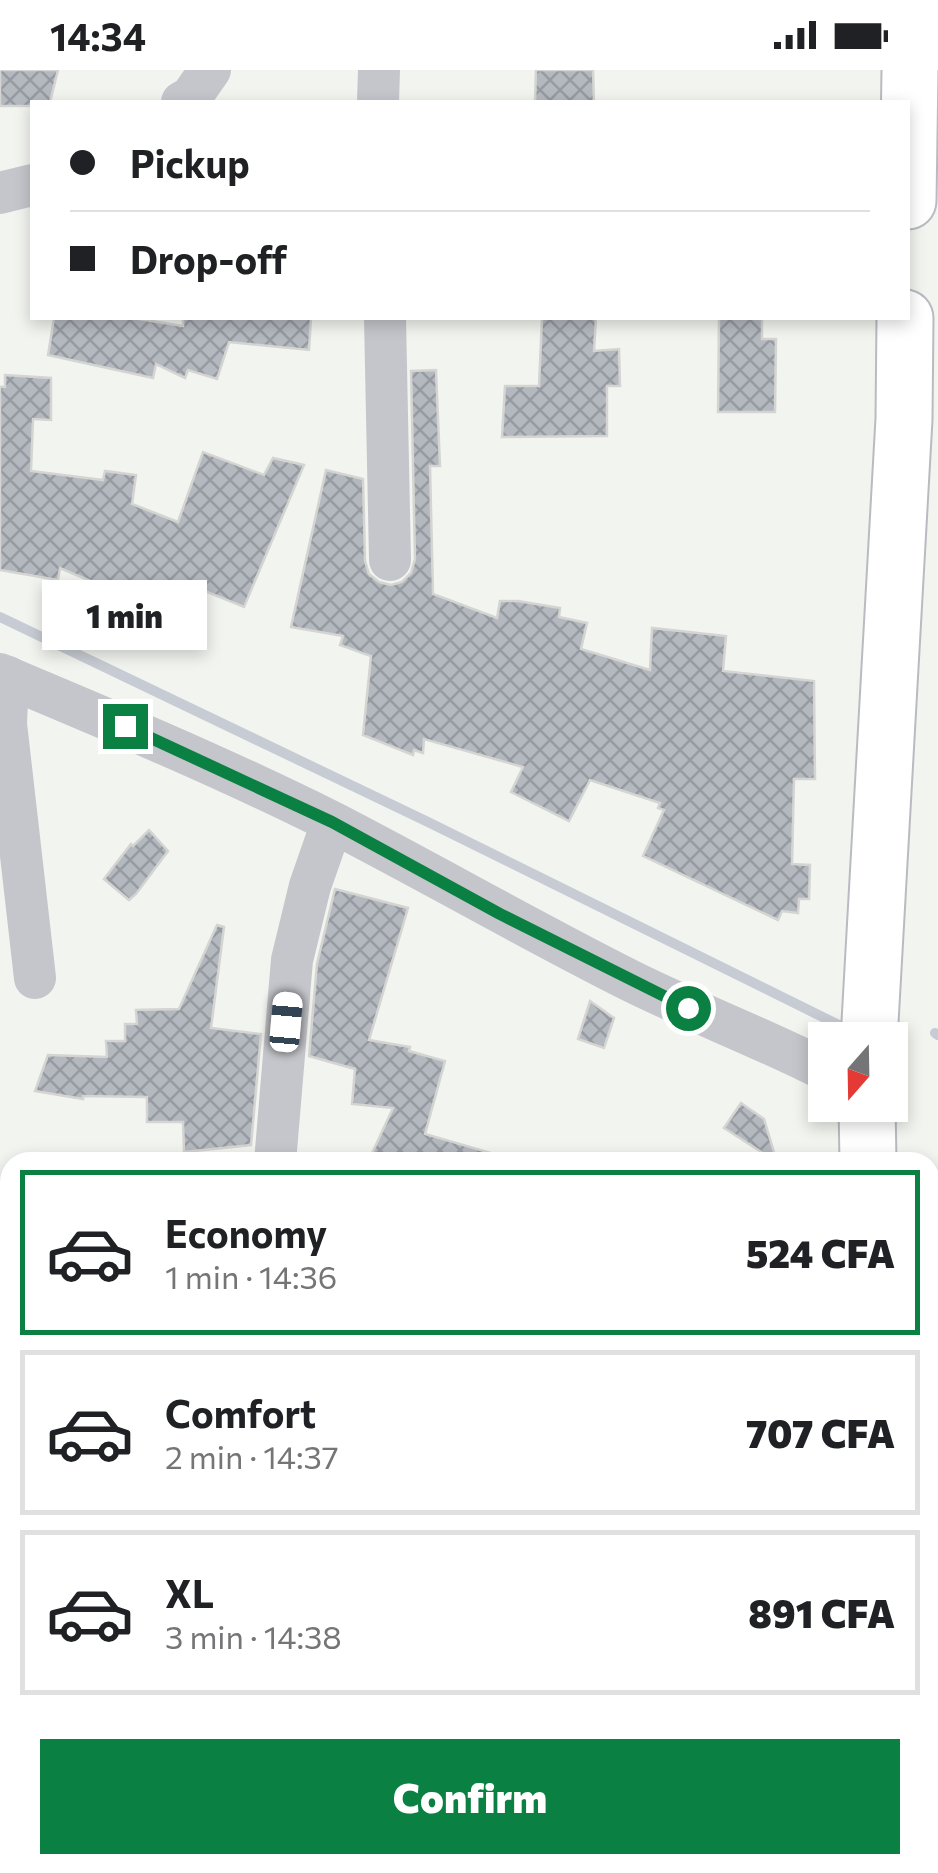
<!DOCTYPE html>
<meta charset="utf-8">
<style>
:root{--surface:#fff;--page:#f2f2f2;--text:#202124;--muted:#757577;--line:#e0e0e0;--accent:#0b8043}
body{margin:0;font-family:Commissioner,sans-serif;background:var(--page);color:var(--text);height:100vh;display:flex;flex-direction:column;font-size:38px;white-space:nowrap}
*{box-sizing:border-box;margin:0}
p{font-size:32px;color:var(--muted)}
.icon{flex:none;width:55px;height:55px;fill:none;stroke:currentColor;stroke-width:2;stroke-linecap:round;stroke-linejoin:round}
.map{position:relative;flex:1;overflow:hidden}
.sheet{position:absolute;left:0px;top:1082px;width:940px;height:722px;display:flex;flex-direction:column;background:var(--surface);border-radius:30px 30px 0 0;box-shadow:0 5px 15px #0003}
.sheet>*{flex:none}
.top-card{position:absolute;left:30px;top:30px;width:880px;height:220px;border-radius:0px;box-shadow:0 5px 15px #0003;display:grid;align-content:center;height:220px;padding:0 40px;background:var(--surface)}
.needle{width:65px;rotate:200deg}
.buttons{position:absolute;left:808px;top:952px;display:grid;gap:20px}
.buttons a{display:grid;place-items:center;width:100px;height:100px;border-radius:0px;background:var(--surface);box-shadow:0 5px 15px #0003;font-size:50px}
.end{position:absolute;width:45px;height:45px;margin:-22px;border:12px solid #0b8043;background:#fff;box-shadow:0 0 0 5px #fff}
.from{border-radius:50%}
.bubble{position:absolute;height:70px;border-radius:0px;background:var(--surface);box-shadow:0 5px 15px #0003;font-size:32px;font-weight:800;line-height:70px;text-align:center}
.car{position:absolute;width:30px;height:60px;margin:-30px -15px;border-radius:12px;box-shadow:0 0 8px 2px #0007;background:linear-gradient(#fff 24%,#345 0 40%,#fff 0 76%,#345 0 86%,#fff 0)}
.top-card b{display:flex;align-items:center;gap:35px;height:95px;font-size:38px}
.top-card b+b{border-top:2px solid var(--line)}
.top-card i{width:25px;height:25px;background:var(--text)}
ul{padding:18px 0 0;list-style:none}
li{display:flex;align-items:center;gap:30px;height:165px;margin:0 20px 15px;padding:0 20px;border:5px solid var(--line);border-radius:0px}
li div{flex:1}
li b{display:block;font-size:38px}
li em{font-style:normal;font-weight:800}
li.on{border-color:var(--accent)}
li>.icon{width:90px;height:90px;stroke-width:1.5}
.cta{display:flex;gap:20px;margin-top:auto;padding:20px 40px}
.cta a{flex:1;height:115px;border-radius:0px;background:var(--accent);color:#fff;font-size:40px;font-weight:800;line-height:115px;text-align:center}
.status{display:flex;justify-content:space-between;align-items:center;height:70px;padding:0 50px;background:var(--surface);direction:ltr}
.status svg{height:28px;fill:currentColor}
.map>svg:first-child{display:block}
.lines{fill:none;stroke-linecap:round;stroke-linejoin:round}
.stream{stroke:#c7ccd4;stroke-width:10}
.building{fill:url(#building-cross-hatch);stroke:#d4d5d2;stroke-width:2.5}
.secondary-casing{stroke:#b9bbc1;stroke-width:59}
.street{stroke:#c5c6cb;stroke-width:42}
.secondary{stroke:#fff;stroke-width:55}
.route{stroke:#0b8043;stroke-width:12}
</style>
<div class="status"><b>14:34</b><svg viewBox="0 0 49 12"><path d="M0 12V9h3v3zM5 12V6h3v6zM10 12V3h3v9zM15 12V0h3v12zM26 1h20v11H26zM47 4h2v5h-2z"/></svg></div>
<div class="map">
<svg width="938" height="1803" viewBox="0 0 938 1803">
<defs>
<pattern id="building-cross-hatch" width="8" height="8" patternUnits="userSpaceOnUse" patternTransform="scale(2.5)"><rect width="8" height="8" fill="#b4b8bf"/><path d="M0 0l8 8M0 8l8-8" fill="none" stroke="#969aa1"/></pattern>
</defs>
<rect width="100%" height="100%" fill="#f2f4ef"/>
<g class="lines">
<g class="stream">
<path d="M0,547l428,205 423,209"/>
<path d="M935,963l3,2"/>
</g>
</g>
<g class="building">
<path d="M0,0h58l-8,32h-18v4h-32z"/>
<path d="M536,0h57l1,32h-59z"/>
<path d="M54,248h79l50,8v-8h128l-2,32 -80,-8 -12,37 -29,-9 -3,8 -29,-14 -3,14 -105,-23z"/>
<path d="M542,248h54l-2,33 25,-2 1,37h-13v50l-105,1 3,-51h34z"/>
<path d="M719,248l43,1v20h14l-1,73h-57z"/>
<path d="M436,300l4,96h-10l3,128 64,24 3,-17h18l42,7 -1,9 28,6 -6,26 69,21 2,-42 74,8 -3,35 91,10 1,98h-21l-2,85 18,1 -1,34h-10l-1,14 -16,-2 -4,9 -135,-64 21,-46 -6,-2 2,-5 -70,-23 -21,41 -58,-29 12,-25 -99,-28 -1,14 -9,-3 -1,5 -50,-20 8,-79 -31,-11 3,-9 -52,-9 35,-157 37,9 2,82 4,13 10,8 12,3 11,-3 9,-9 4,-14 -4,-188z"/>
<path d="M5,305l46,3v42l-18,-1 -2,52 72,9 2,-9 31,4 -4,29 46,18 25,-70 61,23 9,-17 31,7 -60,142 -49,-20 -8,24 -33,-11 -3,7 -91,-39 -2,12 -58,-10v-183h5z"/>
<path d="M149,760l19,21 -32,43 -7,6 -25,-21 27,-35 2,2z"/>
<path d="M335,819l73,19 -39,132 41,7 -1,4 36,10 -20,73 73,21 -2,7h-128l25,-54 -41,-4 3,-35 -46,-13 8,-92z"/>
<path d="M217,855l7,2 -13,101 50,6 -10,111 -67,7 -1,-30h-36v-25l-64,-1v3l-48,-8 13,-36 59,2 -1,-16h19v-17h12l-1,-14 43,-1z"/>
<path d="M590,931l24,17 -10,30 -26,-9z"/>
<path d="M741,1033l23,16 13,43 -53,-34z"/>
</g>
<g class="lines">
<g class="secondary-casing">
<g id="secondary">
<path d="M908,131l2,-131"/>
<path d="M869,970l35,-621 1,-101"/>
<path d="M867,1035l1,57"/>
<path d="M875,1803l1,-8"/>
</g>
</g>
<g class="street">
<path d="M182,32l9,-5 19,-27"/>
<path d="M378,32l1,-32"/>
<path d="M0,123l32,-8"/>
<path d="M385,248l5,242"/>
<path d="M0,604c112,47 224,94 332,148 101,52 199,109 301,160 63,31 129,56 192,88"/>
<path d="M8,607l-2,47 29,254"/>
<path d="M275,1092l17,-202 18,-74 22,-63"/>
<path d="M0,1165l10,1"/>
<path d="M0,1565l10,-1"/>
<path d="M0,1780l10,-3"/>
<path d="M601,1795v8"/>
</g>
<use href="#secondary" class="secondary"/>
</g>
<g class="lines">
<path class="route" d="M125,656l207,96 168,92 188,94"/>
</g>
</svg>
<div class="buttons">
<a><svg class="needle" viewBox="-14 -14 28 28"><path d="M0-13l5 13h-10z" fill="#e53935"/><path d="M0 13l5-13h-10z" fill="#757577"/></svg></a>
</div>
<i class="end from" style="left:688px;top:938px"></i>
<i class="end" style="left:125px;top:656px"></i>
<div class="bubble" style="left:42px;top:510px;width:165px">1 min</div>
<i class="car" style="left:286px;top:952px;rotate:5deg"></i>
<div class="top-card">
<b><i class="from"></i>Pickup</b>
<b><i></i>Drop-off</b>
</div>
<section class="sheet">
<ul>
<li class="on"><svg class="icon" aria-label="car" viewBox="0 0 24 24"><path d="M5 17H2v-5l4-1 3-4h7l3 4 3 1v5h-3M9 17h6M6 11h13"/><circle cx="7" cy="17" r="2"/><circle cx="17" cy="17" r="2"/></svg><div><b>Economy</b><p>1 min · 14:36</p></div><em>524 CFA</em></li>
<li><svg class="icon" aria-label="car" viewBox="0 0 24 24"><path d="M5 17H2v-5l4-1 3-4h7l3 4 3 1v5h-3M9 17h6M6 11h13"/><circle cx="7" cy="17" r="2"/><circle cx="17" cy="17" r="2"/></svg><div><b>Comfort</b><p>2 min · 14:37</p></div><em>707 CFA</em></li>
<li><svg class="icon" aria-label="car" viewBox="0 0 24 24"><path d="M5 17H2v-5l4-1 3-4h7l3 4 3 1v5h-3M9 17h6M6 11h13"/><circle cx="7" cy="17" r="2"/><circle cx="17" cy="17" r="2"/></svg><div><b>XL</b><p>3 min · 14:38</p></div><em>891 CFA</em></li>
</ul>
<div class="cta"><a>Confirm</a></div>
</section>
</div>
